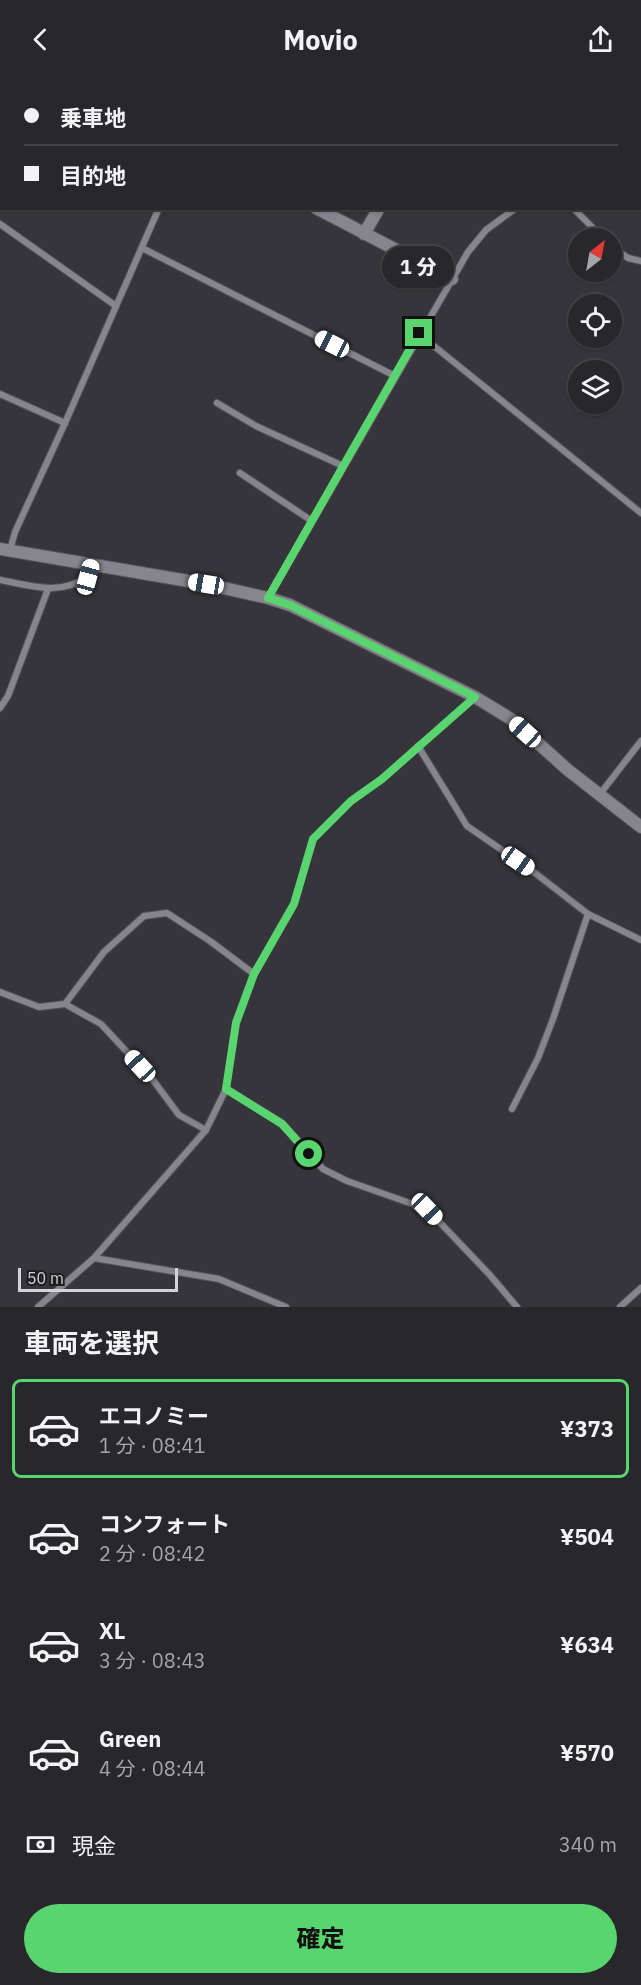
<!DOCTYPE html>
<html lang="ja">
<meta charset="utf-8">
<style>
:root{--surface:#28282c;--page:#303034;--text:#f1f3f6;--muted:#a5a6a9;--line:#444448;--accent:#59d56f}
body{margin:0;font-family:"IBM Plex Sans","Noto Sans JP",sans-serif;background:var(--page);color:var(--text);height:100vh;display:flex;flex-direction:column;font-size:22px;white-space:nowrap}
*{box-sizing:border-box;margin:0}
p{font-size:20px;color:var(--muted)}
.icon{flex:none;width:33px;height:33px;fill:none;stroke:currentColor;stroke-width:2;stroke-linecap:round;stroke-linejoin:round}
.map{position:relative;height:1229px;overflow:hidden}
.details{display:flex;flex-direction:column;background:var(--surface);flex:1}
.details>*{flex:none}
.hud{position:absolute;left:0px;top:0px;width:642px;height:132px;box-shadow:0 2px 4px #0004,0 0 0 2px var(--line);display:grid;align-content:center;height:132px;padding:0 24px;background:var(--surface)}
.needle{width:39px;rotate:31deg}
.fabs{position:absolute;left:568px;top:150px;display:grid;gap:12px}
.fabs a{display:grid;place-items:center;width:54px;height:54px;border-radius:50%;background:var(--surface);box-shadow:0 2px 4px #0004,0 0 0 2px var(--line);font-size:30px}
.scale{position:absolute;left:18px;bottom:15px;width:160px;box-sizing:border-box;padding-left:6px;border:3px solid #d3d2d6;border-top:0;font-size:16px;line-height:21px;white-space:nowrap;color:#d3d2d6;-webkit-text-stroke:4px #1e1d20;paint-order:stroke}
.end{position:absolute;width:27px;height:27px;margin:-14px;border:8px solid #59d56f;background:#111;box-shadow:0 0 0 3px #111}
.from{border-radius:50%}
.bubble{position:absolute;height:42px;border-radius:21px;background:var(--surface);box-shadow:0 2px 4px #0004,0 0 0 2px var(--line);font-size:20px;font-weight:800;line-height:42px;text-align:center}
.car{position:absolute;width:18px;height:36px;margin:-18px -9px;border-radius:8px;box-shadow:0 0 4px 2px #0007;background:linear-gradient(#fff 24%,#345 0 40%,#fff 0 76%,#345 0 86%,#fff 0)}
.hud b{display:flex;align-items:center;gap:21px;height:57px;font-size:22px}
.hud b+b{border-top:2px solid var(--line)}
.hud i{width:15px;height:15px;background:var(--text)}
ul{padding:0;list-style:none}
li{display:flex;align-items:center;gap:18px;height:99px;margin:0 12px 9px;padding:0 12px;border:3px solid transparent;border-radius:9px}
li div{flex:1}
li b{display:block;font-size:22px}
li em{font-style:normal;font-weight:800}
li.active{border-color:var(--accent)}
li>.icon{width:54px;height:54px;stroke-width:1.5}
h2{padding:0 24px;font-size:27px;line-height:72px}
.pay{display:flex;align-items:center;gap:15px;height:66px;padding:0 24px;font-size:22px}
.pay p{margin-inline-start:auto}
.button{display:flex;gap:12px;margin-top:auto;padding:12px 24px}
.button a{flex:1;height:69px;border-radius:36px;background:var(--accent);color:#111;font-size:24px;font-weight:800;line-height:69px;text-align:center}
header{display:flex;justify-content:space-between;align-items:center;height:78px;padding:0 24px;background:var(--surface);font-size:27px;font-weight:800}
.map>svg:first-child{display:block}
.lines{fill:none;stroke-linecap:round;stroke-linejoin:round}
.street-casing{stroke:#545358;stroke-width:8}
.secondary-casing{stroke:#545358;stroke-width:14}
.street{stroke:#86848c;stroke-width:6}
.secondary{stroke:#86848c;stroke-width:12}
.route{stroke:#59d56f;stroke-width:8}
</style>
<header><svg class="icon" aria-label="back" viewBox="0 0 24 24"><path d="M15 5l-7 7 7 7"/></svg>Movio<svg class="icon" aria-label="share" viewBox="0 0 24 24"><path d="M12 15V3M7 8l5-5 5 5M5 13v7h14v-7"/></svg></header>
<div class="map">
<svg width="641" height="1229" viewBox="0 0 641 1229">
<rect width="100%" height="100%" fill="#36353b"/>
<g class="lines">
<g class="street-casing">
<g id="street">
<path d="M37,0l1,2"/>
<path d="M194,0l1,2"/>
<path d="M438,0l3,2"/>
<path d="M214,2l1,-2"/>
<path d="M573,130l30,30"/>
<path d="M0,146l116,82"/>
<path d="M612,169l16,11 13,3"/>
<path d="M142,170l253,128"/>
<path d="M419,256l222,179"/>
<path d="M0,316l65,29"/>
<path d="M217,325l39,23 87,40"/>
<path d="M240,395l72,48"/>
<path d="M10,472l5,-18 50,-109 94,-215"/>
<path d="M0,502c33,6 58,16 88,-3l4,-12"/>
<path d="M268,520l200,-346 18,-22 30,-22"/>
<path d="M0,630l8,-12 40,-107"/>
<path d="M418,668l49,80 68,47 53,41 53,26"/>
<path d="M600,716l41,-53"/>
<path d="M0,914l39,15 26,-3 39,-52 40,-36 23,-3 43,28 44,33"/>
<path d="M65,926l36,20 52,56 26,35 27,15"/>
<path d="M226,1011l56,34 41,46 24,12 80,28 62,65 28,33"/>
<path d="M512,1031l26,-51 15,-39 35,-105"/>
<path d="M94,1180l125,21 67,28"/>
<path d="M38,1229l56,-49 112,-128 20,-41 10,-67 18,-48 40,-70 19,-65 38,-38 31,-22 93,-82"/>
<path d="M620,1229l21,-19"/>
</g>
</g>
<g class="secondary-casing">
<g id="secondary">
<path d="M325,0l3,2"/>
<path d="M316,130l136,71"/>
<path d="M364,156l15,-26"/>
<path d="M0,471l206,35 62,14 22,7 185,92 36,22 57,51 73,57"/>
</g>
</g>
<use href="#street" class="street"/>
<use href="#secondary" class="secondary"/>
</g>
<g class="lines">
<path class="route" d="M309,1076l-27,-30 -56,-35 10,-66 18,-49 40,-70 19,-65 38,-38 31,-22 93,-82 -185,-92 -22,-7 151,-265"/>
</g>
</svg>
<div class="fabs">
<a><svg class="needle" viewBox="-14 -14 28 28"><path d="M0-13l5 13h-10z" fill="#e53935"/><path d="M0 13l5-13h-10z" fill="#a5a6a9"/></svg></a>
<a><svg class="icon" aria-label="locate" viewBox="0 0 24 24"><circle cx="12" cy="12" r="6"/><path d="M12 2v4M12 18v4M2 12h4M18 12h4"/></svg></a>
<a><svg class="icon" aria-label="layers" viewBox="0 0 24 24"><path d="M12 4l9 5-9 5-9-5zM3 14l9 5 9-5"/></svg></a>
</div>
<div class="scale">50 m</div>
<i class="end from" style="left:309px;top:1076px"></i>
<i class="end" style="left:419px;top:255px"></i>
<div class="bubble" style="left:382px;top:168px;width:72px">1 分</div>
<i class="car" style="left:332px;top:266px;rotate:297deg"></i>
<i class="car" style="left:88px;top:499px;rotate:15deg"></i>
<i class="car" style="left:206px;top:506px;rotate:279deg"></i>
<i class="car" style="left:525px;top:654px;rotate:312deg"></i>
<i class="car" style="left:518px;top:783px;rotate:125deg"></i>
<i class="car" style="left:140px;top:988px;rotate:317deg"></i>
<i class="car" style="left:427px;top:1131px;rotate:136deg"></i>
<div class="hud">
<b><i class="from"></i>乗車地</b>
<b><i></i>目的地</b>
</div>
</div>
<section class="details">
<h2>車両を選択</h2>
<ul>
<li class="active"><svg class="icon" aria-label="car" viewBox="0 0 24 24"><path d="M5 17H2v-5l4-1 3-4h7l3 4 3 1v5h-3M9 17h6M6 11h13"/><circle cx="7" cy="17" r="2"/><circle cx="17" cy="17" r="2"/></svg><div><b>エコノミー</b><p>1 分 · 08:41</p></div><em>¥373</em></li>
<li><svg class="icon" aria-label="car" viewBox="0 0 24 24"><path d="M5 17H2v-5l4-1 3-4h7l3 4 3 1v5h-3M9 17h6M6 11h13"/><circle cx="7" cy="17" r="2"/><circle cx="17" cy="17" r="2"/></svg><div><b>コンフォート</b><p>2 分 · 08:42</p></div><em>¥504</em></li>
<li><svg class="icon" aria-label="car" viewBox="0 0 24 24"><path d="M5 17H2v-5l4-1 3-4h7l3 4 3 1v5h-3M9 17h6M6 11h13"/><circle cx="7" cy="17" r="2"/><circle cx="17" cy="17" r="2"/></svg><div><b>XL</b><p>3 分 · 08:43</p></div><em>¥634</em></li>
<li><svg class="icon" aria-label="car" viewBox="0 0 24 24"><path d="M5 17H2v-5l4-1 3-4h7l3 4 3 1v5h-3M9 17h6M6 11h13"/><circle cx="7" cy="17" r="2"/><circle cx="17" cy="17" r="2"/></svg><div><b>Green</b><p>4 分 · 08:44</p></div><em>¥570</em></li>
</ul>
<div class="pay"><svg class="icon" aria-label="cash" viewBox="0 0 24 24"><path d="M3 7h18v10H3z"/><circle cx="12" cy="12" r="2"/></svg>現金<p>340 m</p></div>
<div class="button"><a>確定</a></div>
</section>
